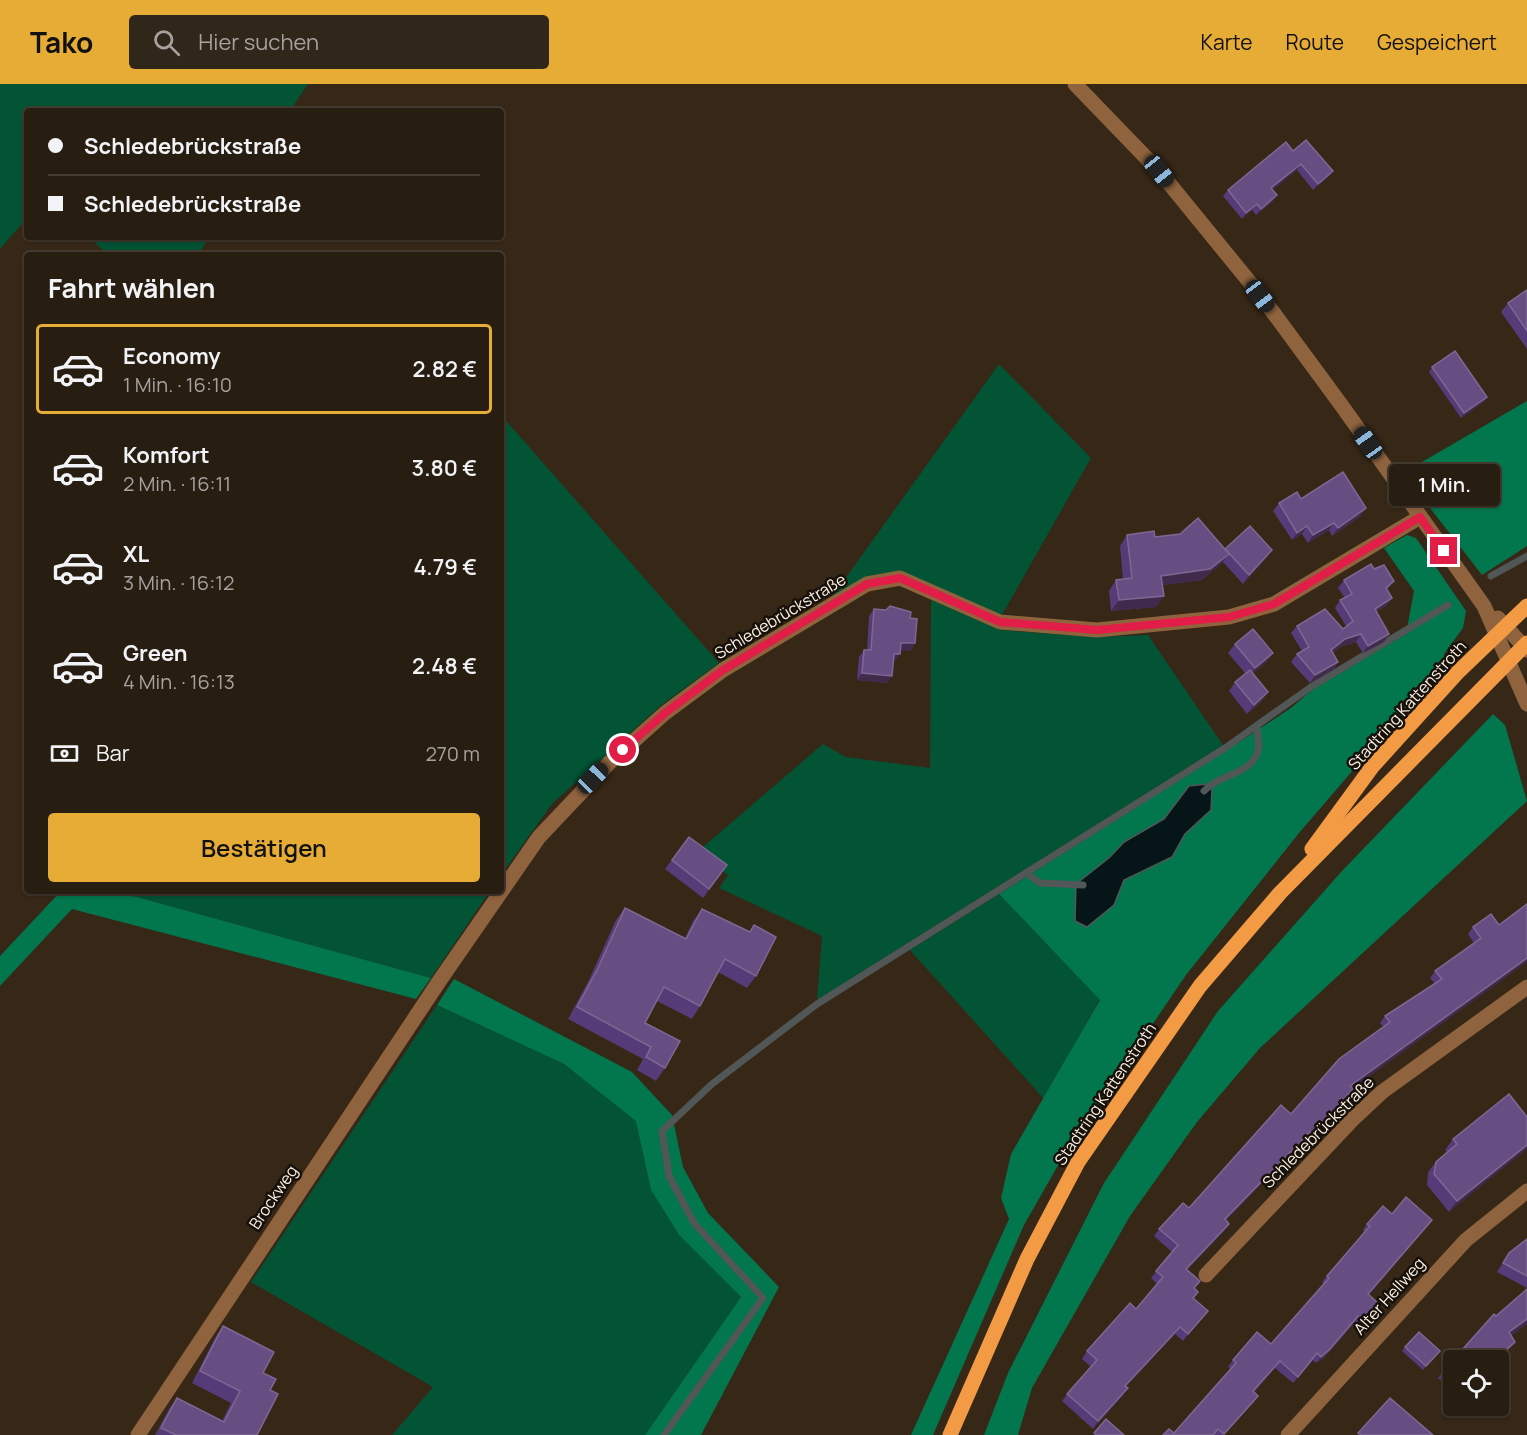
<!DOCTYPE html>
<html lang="de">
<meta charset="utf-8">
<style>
:root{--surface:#281d11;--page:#30261a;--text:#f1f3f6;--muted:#a5a29f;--line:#443b31;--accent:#e6ac36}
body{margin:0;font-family:Manrope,sans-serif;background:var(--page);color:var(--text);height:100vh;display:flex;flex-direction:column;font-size:22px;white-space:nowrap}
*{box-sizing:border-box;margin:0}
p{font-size:20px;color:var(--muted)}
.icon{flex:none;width:33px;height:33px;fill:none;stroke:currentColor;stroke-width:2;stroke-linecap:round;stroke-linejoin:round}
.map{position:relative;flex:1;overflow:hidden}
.details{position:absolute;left:24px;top:168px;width:480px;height:642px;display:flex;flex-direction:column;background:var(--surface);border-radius:6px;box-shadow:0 2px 4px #0004,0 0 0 2px var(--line)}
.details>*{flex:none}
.guide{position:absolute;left:24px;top:24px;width:480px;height:132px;border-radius:6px;box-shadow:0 2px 4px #0004,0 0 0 2px var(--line);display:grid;align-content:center;height:132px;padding:0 24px;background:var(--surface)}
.tools{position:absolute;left:1443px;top:1266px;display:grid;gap:12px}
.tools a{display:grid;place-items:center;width:66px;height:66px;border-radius:6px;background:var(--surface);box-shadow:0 2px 4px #0004,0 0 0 2px var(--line);font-size:30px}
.end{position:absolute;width:27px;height:27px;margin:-14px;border:8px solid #e11d48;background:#fff;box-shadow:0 0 0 3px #fff}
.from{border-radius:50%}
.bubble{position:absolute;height:42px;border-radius:6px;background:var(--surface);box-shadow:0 2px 4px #0004,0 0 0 2px var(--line);font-size:20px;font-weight:600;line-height:42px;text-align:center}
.car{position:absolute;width:18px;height:36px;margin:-18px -9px;border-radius:8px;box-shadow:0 0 4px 2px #0007;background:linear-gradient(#222 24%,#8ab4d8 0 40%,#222 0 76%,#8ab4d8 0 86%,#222 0)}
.guide b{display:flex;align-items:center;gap:21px;height:57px;font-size:22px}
.guide b+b{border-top:2px solid var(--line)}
.guide i{width:15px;height:15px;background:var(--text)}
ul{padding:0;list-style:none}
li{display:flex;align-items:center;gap:18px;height:90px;margin:0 12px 9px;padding:0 12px;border:3px solid transparent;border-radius:6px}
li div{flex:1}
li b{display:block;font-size:22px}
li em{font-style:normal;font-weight:600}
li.current{border-color:var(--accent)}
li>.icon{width:54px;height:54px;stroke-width:1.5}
h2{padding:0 24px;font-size:27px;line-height:72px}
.pay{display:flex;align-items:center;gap:15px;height:66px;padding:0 24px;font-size:22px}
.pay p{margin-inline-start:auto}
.button{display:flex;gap:12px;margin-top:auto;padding:12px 24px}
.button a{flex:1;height:69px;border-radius:6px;background:var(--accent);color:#111;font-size:24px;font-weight:600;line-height:69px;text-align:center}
header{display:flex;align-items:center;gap:36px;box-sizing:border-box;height:84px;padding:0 30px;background:var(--accent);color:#111}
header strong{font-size:28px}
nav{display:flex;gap:33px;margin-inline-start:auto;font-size:21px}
.search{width:420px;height:54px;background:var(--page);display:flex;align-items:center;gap:15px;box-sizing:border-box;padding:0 21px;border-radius:6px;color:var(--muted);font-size:22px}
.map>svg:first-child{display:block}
.green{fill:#035335}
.forest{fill:#02764d}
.water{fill:#061518;stroke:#505756;stroke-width:1.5}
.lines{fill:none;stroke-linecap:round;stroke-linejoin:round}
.stream{stroke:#505756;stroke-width:7}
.minor{stroke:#8f633e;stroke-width:15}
.major{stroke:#f39a44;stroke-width:15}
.wall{fill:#553b77}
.shaded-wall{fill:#412b4c}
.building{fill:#664e83;stroke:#7e6893;stroke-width:1.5}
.route{stroke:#e11d48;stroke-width:8}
.labels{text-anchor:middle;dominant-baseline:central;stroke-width:5;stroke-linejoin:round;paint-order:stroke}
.street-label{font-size:16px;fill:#fbf1e6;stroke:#18110a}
</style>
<header>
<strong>Tako</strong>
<div class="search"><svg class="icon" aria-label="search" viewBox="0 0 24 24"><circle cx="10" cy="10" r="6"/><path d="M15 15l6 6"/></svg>Hier suchen</div>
<nav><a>Karte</a><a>Route</a><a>Gespeichert</a></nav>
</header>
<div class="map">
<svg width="1527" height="1351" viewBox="0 0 1527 1351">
<rect width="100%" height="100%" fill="#362717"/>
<g class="green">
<path d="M0,0h308l-18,27h-263v107l-27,31z"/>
<path d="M88,153h121l-11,18h-89z"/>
<path d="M999,280l92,94 -89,157 -104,-44 -66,26z"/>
<path d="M501,331l218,248 -59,43 -108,98 -51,71z"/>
<path d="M931,516l69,30 97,7 51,-2 75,110 -406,255 5,-64 -103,-48 9,-13 -32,-22 127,-109 23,13 84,11z"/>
<path d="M115,807h375l-59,87z"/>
<path d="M999,810l101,105 -56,100 -134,-149z"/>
<path d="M437,921l127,59 73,57 14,69 28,45 62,62 -96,138h-253l41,-48 -182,-105z"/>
</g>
<g class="forest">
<path d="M1527,317v145l-45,29 -79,-102z"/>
<path d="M1407,451l9,3 50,73 -3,17 -19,26 2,8 -147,171 -113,142 -121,178 -41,72 -91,210h-22l98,-216 -8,-21 10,-44 89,-154 -101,-106 228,-144 64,-42 21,-18 94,-56 8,-43 -30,-43z"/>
<path d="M1493,630l12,11 22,76 -267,247 -63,74 -67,94 -98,172 -14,47h-34l24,-62 96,-190 114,-172 124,-140z"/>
<path d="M61,807h54l316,87 -15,21 -344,-90 -72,77v-30z"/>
<path d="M454,895l178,93 40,43 11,52 25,46 71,74 -78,148h-56l96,-138 -62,-62 -28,-45 -15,-69 -72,-57 -127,-59z"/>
</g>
<path class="water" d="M1207,700l5,4 -1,22 -26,24 -13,23 -48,23 -10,25 -27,22 -12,-6 1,-37 34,-27 14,-15 40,-23 25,-33z"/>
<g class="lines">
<g class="stream">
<path d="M1491,492l36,-20"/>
<path d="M1204,707c15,-17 47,-16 54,-40 2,-6 -1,-18 -1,-24"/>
<path d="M1026,789l14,10 43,2"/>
<path d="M664,1351l99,-137 -69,-75 -25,-47 -7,-45 50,-47 105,-80 408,-256 86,-61 137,-82"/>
</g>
<g class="minor">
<path d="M1075,0l84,87 102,125 81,110 142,200 43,98"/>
<path d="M1498,534l29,32"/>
<path d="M1206,1191l146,-155 30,-28 145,-105"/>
<path d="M138,1351l302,-455 99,-143 71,-75 55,-49 58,-43 144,-86 33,-6 100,44 97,8 132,-13 45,-13 146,-87"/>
<path d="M1288,1351l178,-195 61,-49"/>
</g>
<g class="major">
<path d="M1312,765l60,-82 86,-95 69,-66"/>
<path d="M950,1351l77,-176 51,-97 122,-176 80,-93 247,-250"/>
</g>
</g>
<g class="wall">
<path d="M1293,67l35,26 -15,13 -16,-20 -25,20 5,5 -5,7 -16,13 -4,-5 -10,9 -19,-23 5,-6z"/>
<path d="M1527,206v59l-26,-37 7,-9z"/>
<path d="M1432,283l55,30 -3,5 -23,16 -32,-46z"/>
<path d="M1301,415l60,17 -29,20 -3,-6 -21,13 -6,-9 -10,6 -19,-29 6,-8z"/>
<path d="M1127,451l98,14 41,9 -23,26 -20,-22 -21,18 -40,5 2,11 -8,11 -45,4 -2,-20 7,-11 7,-1 -3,-33z"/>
<path d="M1374,485l20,12 -7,9 5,8 -6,8 -10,6 13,22 -5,8 -21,11 -7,-11 -16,5 -8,6 6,9 -5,8 -23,13 -19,-21 6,-8 5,-3 -11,-18 6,-7 46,3 3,-3 -11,-18 5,-8 5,-2 -7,-10 6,-8z"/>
<path d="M874,525l36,9 5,25 -5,8 -10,-1 -5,11h-2l-6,22 -30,-3 2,-23 5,-7h3l2,-34z"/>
<path d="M1235,560l38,9 -7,9 -13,11 9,28 -15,13 -18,-23 6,-9 10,-9 -17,-20z"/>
<path d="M689,753l38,28 -24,33 -38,-29z"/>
<path d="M625,824l60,30 8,-17 9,-12 47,23 5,-7 2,51 -9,12 -29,-16 -18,34 -8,13 -35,-18 -12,22 20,45 -9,13 -19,-11 6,-11 -75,-40 21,-39 27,-60z"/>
<path d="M1499,841l-147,163 -4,9 -41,44 -2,-2 -79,81 -2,11 -37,39 8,19 -2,9 15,13 -25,30 -8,-7 -49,52 -3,9 -30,34 -31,-28 5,-7 24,-27 -9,-8 5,-8 49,-42 21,-25 -6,-6 21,-26 -18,-16 5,-7 30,-21 102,-94 92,-87 -3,-4 5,-7 50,-32 -5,-6 5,-7 39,-28 -6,-9 5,-7z"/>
<path d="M1527,1033l-78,95 -22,-27 1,-13 8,-10 11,-10 -2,-2 8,-11z"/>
<path d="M1392,1130l40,6 -63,75 10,9 -20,24 -5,-5 -29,34 -9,6 -3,-3 -20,23 -18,-15 -21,24 4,4 -4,6 -30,33h-61l11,-2 57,-64 -3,-2 5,-7 38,-16 53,-60 -2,-2 5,-6 37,-44 -1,-2 4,-6z"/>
<path d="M1527,1155v49l-30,-16 12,-19z"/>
<path d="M1527,1205v35l-16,11 -3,16 -9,9 4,4 -5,7v-11h-44v32l-16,-14 7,-9 51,-53z"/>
<path d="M223,1242l40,47 7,17 -13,45h-102l14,-26 8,-11 45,23 9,-18 -39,-20 23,-45z"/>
<path d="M1405,1263l35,4 -17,19 -21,-19z"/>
</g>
<g class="shaded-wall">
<path d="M1301,80l-4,6 -30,25 4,-7z"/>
<path d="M1333,87l-5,6 -15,13 5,-6z"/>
<path d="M1277,111l-5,7 -16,13 5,-6z"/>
<path d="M1257,120l-5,6 -10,9 4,-6z"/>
<path d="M1487,313l-3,5 -23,16 3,-5z"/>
<path d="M1366,424l-5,8 -29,20 6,-8z"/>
<path d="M1334,439l-5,7 -21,13 5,-8z"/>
<path d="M1307,442l-5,8 -10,6 5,-7z"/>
<path d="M1272,466l-6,8 -23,26 6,-9z"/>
<path d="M1229,470l-8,10 -19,16 -49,6 8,-10z"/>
<path d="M1164,512l-8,11 -45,4 8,-11z"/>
<path d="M1392,514l-6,8 -17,10 6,-7z"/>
<path d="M1361,550l-5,8 -16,5 -15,11 6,-8 14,-11z"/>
<path d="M1389,550l-5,8 -21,11 5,-7z"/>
<path d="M901,559h14l-5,8 -14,-1z"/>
<path d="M1273,569l-7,9 -18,15 7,-9z"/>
<path d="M894,570h6l-5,7h-6z"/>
<path d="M1338,578l-5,8 -23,13 5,-8z"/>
<path d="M862,589l30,3 -5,7 -30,-3z"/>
<path d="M1268,608l-6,9 -15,13 7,-9z"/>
<path d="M1527,874v4l-182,132 5,-8z"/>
<path d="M1353,1005l-5,8 -41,44 5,-7z"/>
<path d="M1310,1048l-5,7 -85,88 5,-8z"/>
<path d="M1527,1061v4l-78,63 8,-11z"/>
<path d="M1432,1136l-5,6 -63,75 4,-7z"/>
<path d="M1229,1140l-5,7 -43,45 5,-7z"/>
<path d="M1208,1227l-5,7 -20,23 5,-7z"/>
<path d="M1358,1232l-33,41 -9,6 5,-6z"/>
<path d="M1527,1235v5l-24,18 6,-10z"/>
<path d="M1180,1243l-5,7 -55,59 5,-7z"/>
<path d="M1515,1258l-7,9 -10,9 -1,-2z"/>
<path d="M1280,1277l-5,7 -27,30 5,-7z"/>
<path d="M1128,1304l-5,7 -30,34 5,-8z"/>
<path d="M1258,1312l-4,6 -30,33h-1z"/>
</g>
<g class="building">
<path d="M1306,56l27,31 -15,13 -17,-20 -30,24 6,7 -16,14 -4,-5 -11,9 -18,-23 58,-48 7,9z"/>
<path d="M1527,206v41l-19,-28z"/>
<path d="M1455,267l32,46 -23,16 -32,-46z"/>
<path d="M1343,388l23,36 -28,20 -4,-5 -21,12 -6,-9 -10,7 -18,-30 18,-11 4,7z"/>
<path d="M1198,434l31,36 -19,15 -49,7 3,20 -45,4 -3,-20 16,-2 -5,-43 27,-4 1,6 25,-3z"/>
<path d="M1250,442l22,24 -23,25 -24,-26z"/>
<path d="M1371,480l3,5 10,-4 10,16 -8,7 6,10 -17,11 14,25 -21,12 -7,-12 -16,5 -14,11 7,12 -23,13 -18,-21 12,-7 -12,-21 28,-17 18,20 10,-8 -13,-21 12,-6 -8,-14z"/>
<path d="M890,522l21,6 -1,6 7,1 -2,24h-14l-1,11h-6l-2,22 -30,-3 2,-23h7l3,-41 12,1z"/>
<path d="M1253,545l20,24 -18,15 -20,-24z"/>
<path d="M1250,586l18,22 -14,13 -19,-23z"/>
<path d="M689,753l38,28 -18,24 -37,-29z"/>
<path d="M1527,820v54l-177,128 3,3 -41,45 -2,-2 -85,87 4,5 -43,45 14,12 -6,7 4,4 -5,6 15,13 -20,23 -8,-7 -55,59 3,2 -30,33 -31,-27 30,-34 -10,-9 43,-48 6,6 27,-32 -7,-6 22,-26 -19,-16 24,-26 6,5 92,-103 10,9 48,-55 51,-37 -5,-6 57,-37 -7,-8 46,-33 -8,-11 18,-13 8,11z"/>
<path d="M625,824l61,31 16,-30 48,23 4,-7 22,12 -20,39 -31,-17 -25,47 -36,-19 -19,36 35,18 -15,27 -19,-11 5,-10 -74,-40 21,-39z"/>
<path d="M1509,1010l18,23v28l-70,56 -23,-27 2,-12 21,-18 -4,-5z"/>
<path d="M1406,1113l26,23 -64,74 11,10 -15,17 -6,-5 -29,34 -8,7 -4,-4 -19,24 -18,-16 -27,30 5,5 -34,38 -6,-5 -5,6h-50l6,-6 5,4 62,-70 -3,-3 24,-28 14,12 58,-66 -2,-2 43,-50 -3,-2 16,-18 9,8z"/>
<path d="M1527,1155v37l-24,-13 6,-10z"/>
<path d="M1527,1205v30l-18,13 6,10 -18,16 6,6 -5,5v-9h-44v17l-9,-8 49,-55 2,2z"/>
<path d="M223,1242l51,26 -11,21 13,6 -6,11 8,4 -21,41h-81l-15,-7 16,-30 47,24 16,-31 -40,-20z"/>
<path d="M1419,1248l21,19 -14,15 -21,-19z"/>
<path d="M1390,1314l43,37h-72l-3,-2z"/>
<path d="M1106,1335l18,16h-28l-2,-2z"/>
</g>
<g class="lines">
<path class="route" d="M623,666l42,-37 58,-43 144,-86 33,-6 100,44 97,8 132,-13 45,-13 146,-87 24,34"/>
</g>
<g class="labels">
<g class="street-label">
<text transform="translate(780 532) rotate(-31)">Schledebrückstraße</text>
<text transform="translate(1407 621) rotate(-48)">Stadtring Kattenstroth</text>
<text transform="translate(1105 1010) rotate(-56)">Stadtring Kattenstroth</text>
<text transform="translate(1318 1048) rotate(-45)">Schledebrückstraße</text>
<text transform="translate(273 1113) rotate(-56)">Brockweg</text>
<text transform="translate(1389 1212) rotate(-48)">Alter Hellweg</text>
</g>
</g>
</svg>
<div class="tools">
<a><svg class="icon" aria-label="locate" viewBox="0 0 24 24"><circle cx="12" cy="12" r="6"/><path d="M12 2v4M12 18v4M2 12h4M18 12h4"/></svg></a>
</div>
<i class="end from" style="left:623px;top:666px"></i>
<i class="end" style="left:1444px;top:467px"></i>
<div class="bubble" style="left:1389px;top:380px;width:111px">1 Min.</div>
<i class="car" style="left:1159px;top:87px;rotate:141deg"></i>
<i class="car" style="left:1260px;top:212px;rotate:143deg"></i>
<i class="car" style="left:1368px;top:359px;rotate:325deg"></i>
<i class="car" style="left:593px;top:694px;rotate:44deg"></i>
<div class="guide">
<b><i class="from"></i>Schledebrückstraße</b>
<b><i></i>Schledebrückstraße</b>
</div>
<section class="details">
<h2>Fahrt wählen</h2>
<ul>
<li class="current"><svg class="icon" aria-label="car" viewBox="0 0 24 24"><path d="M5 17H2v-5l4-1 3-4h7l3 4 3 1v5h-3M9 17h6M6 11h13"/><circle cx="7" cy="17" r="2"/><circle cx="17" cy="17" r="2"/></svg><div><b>Economy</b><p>1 Min. · 16:10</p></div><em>2.82 €</em></li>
<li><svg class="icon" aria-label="car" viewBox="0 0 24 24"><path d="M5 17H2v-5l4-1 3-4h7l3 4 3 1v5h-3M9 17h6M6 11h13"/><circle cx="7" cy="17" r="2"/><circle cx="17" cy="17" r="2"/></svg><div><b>Komfort</b><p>2 Min. · 16:11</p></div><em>3.80 €</em></li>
<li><svg class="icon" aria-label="car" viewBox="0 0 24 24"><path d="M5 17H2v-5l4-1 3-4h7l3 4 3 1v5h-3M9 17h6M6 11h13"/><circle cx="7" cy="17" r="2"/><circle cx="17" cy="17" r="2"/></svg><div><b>XL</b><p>3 Min. · 16:12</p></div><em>4.79 €</em></li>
<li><svg class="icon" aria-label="car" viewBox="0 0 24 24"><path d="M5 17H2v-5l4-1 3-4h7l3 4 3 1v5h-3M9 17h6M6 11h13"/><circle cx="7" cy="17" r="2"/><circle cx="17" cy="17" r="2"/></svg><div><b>Green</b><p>4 Min. · 16:13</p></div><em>2.48 €</em></li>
</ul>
<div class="pay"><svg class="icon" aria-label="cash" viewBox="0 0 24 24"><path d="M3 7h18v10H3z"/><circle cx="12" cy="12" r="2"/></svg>Bar<p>270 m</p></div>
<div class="button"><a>Bestätigen</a></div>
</section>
</div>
